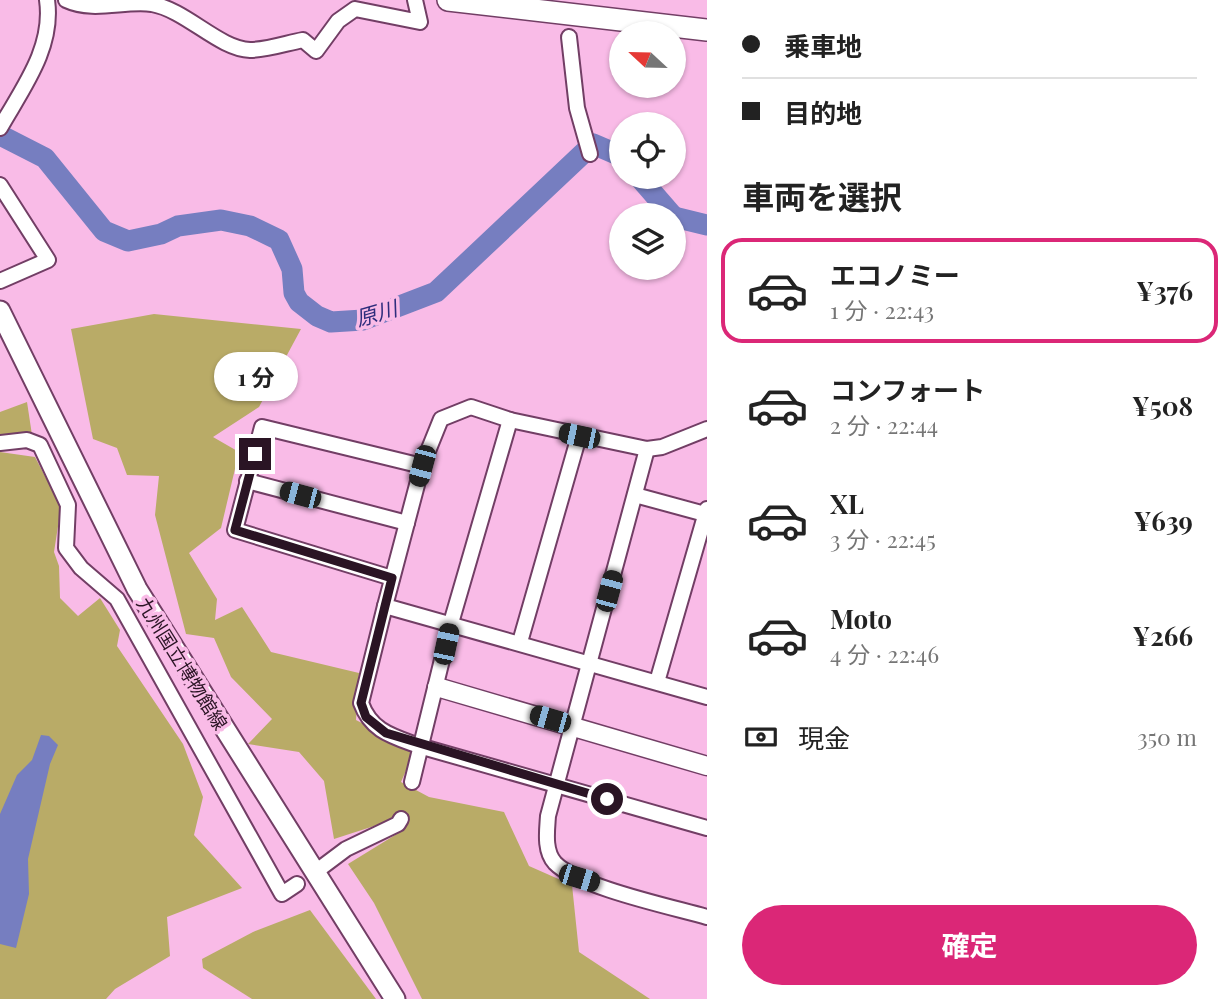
<!DOCTYPE html>
<html lang="ja">
<meta charset="utf-8">
<style>
:root{--surface:#fff;--page:#f6f6f6;--text:#222;--muted:#767676;--line:#e0e0e0;--accent:#db2777}
body{margin:0;font-family:"Playfair Display","Noto Sans JP",serif;background:var(--page);color:var(--text);height:100vh;display:flex;flex-direction:column;font-size:26px;white-space:nowrap}
*{box-sizing:border-box;margin:0}
p{font-size:23px;color:var(--muted)}
.icon{flex:none;width:38px;height:38px;fill:none;stroke:currentColor;stroke-width:2;stroke-linecap:round;stroke-linejoin:round}
.map{position:relative;flex:1;overflow:hidden}
.details{display:flex;flex-direction:column;background:var(--surface);width:525px}
.details>*{flex:none}
.top-card{display:grid;align-content:center;height:154px;padding:0 35px;background:var(--surface)}
.needle{width:46px;rotate:292deg}
.buttons{position:absolute;left:609px;top:21px;display:grid;gap:14px}
.buttons a{display:grid;place-items:center;width:77px;height:77px;border-radius:50%;background:var(--surface);box-shadow:0 2px 5px #0004;font-size:35px}
.end{position:absolute;width:32px;height:32px;margin:-16px;border:9px solid #2a1424;background:#fff;box-shadow:0 0 0 4px #fff}
.from{border-radius:50%}
.bubble{position:absolute;height:49px;border-radius:24px;background:var(--surface);box-shadow:0 2px 5px #0004;font-size:23px;font-weight:700;line-height:49px;text-align:center}
.car{position:absolute;width:21px;height:42px;margin:-21px -10px;border-radius:9px;box-shadow:0 0 5px 2px #0007;background:linear-gradient(#222 24%,#8ab4d8 0 40%,#222 0 76%,#8ab4d8 0 86%,#222 0)}
.top-card b{display:flex;align-items:center;gap:24px;height:66px;font-size:26px}
.top-card b+b{border-top:2px solid var(--line)}
.top-card i{width:18px;height:18px;background:var(--text)}
ul{padding:0;list-style:none}
li{display:flex;align-items:center;gap:21px;height:105px;margin:0 14px 10px;padding:0 21px;border:4px solid transparent;border-radius:21px}
li div{flex:1}
li b{display:block;font-size:26px}
li em{font-style:normal;font-weight:700}
li.current{border-color:var(--accent)}
li>.icon{width:63px;height:63px;stroke-width:1.5}
h2{padding:0 35px;font-size:32px;line-height:84px}
.pay{display:flex;align-items:center;gap:18px;height:77px;padding:0 35px;font-size:26px}
.pay p{margin-inline-start:auto}
.button{display:flex;gap:14px;margin-top:auto;padding:14px 35px}
.button a{flex:1;height:80px;border-radius:42px;background:var(--accent);color:#fff;font-size:28px;font-weight:700;line-height:80px;text-align:center}
main{display:flex;flex:1;min-height:0}
.map>svg:first-child{display:block}
.green{fill:#b9ab67}
.water{fill:#767ec0}
.lines{fill:none;stroke-linecap:round;stroke-linejoin:round}
.river{stroke:#767ec0;stroke-width:21}
.minor-casing{stroke:#723e65;stroke-width:18}
.tertiary-casing{stroke:#723e65;stroke-width:21}
.secondary-casing{stroke:#723e65;stroke-width:23}
.primary-casing{stroke:#723e65;stroke-width:24}
.minor{stroke:#fff;stroke-width:14}
.tertiary{stroke:#fff;stroke-width:18}
.secondary{stroke:#fff;stroke-width:19}
.primary{stroke:#fff;stroke-width:21}
.route{stroke:#2a1424;stroke-width:9}
.labels{text-anchor:middle;dominant-baseline:central;stroke-width:7;stroke-linejoin:round;paint-order:stroke}
.street-label{font-size:19px;fill:#2a1424;stroke:#f9bbe7}
.water-label{font-size:21px;font-style:italic;fill:#2e2d7c;stroke:#f9bbe7}
</style>
<main>
<div class="map">
<svg width="707" height="999" viewBox="0 0 707 999">
<rect width="100%" height="100%" fill="#f9bbe7"/>
<g class="green">
<path d="M154,314l147,15 -42,78 -46,30 26,15 -18,76 -32,25 28,46 -2,21 27,-13 29,45 88,21 -3,47 59,30 -14,32 28,15 75,15 25,54 43,19 7,67 71,47h-228l-48,-96 -26,-39 52,-32 2,-15 -68,22 -10,-58 -25,-29 -51,-8 24,-25 -41,-42 -17,-39 -28,-4 -31,-119 4,-39 -32,-1 -10,-27 -24,-9 -22,-110z"/>
<path d="M27,402l5,33 -32,4v-27z"/>
<path d="M0,452l35,5 26,50 -7,45 5,14 1,32 18,18 22,-18 20,32 -3,16 66,98 20,53 -9,38 48,53 -75,29 3,39 -55,33 -9,10h-106z"/>
<path d="M310,910l66,89h-124l-49,-31 -1,-9 51,-27z"/>
</g>
<path class="water" d="M41,735l8,1 9,9 -8,19 -22,95 1,35 -13,54 -16,-4v-130l17,-39 15,-15z"/>
<g class="lines">
<g class="river">
<path d="M0,135l45,23 59,73 24,10 33,-7 17,-8 43,-6 29,6 29,14 13,29 2,24 5,9 18,14 14,6 32,-2 73,-28 157,-148 28,12"/>
<path d="M639,177l33,38"/>
<path d="M674,217l33,8"/>
</g>
<g class="minor-casing">
<g id="minor">
<path d="M66,0c28,13 58,0 86,4 34,6 67,45 98,46 17,0 37,-7 53,-10l13,11 22,-30 17,-12 65,13 -5,-22"/>
<path d="M569,37l8,71 13,46"/>
<path d="M0,128c22,-39 54,-80 47,-128"/>
<path d="M0,185l48,75 -48,21"/>
<path d="M707,429l-45,18 -15,2 -137,-29 -39,-13 -30,12 -19,47 -37,140 322,91"/>
<path d="M0,443l27,-3 13,5 28,60 -2,43 15,20 36,31 165,295 15,-10"/>
<path d="M647,449l-99,367c-1,15 -4,35 7,47 23,24 117,44 152,54"/>
<path d="M247,481l160,42"/>
<path d="M635,495l70,19"/>
<path d="M392,578l-157,-48 27,-103 160,39"/>
<path d="M385,606l-24,97c10,28 31,33 58,43l288,82"/>
<path d="M520,642l59,-206"/>
<path d="M657,682l50,-173"/>
<path d="M412,782l39,-159 59,-203"/>
<path d="M322,867l24,-18 52,-25 3,-5"/>
</g>
</g>
<g class="tertiary-casing">
<path id="tertiary" d="M437,687l270,79"/>
</g>
<g class="secondary-casing">
<path id="secondary" d="M0,311l137,278 258,410"/>
</g>
<g class="primary-casing">
<path id="primary" d="M448,0l259,30"/>
</g>
<use href="#minor" class="minor"/>
<use href="#tertiary" class="tertiary"/>
<use href="#secondary" class="secondary"/>
<use href="#primary" class="primary"/>
</g>
<g class="lines">
<path class="route" d="M255,454l-20,76 157,48 -31,125 5,14 20,16 221,66"/>
</g>
<g class="labels">
<g class="street-label">
<text transform="translate(183 663) rotate(58)">九州国立博物館線</text>
</g>
<g class="water-label">
<text transform="translate(376 312) rotate(-16)">原川</text>
</g>
</g>
</svg>
<div class="buttons">
<a><svg class="needle" viewBox="-14 -14 28 28"><path d="M0-13l5 13h-10z" fill="#e53935"/><path d="M0 13l5-13h-10z" fill="#767676"/></svg></a>
<a><svg class="icon" aria-label="locate" viewBox="0 0 24 24"><circle cx="12" cy="12" r="6"/><path d="M12 2v4M12 18v4M2 12h4M18 12h4"/></svg></a>
<a><svg class="icon" aria-label="layers" viewBox="0 0 24 24"><path d="M12 4l9 5-9 5-9-5zM3 14l9 5 9-5"/></svg></a>
</div>
<i class="end from" style="left:607px;top:799px"></i>
<i class="end" style="left:255px;top:454px"></i>
<div class="bubble" style="left:214px;top:352px;width:84px">1 分</div>
<i class="car" style="left:579px;top:436px;rotate:282deg"></i>
<i class="car" style="left:422px;top:466px;rotate:195deg"></i>
<i class="car" style="left:300px;top:495px;rotate:285deg"></i>
<i class="car" style="left:609px;top:591px;rotate:15deg"></i>
<i class="car" style="left:446px;top:644px;rotate:12deg"></i>
<i class="car" style="left:550px;top:719px;rotate:286deg"></i>
<i class="car" style="left:579px;top:878px;rotate:107deg"></i>
</div>
<section class="details">
<div class="top-card">
<b><i class="from"></i>乗車地</b>
<b><i></i>目的地</b>
</div>
<h2>車両を選択</h2>
<ul>
<li class="current"><svg class="icon" aria-label="car" viewBox="0 0 24 24"><path d="M5 17H2v-5l4-1 3-4h7l3 4 3 1v5h-3M9 17h6M6 11h13"/><circle cx="7" cy="17" r="2"/><circle cx="17" cy="17" r="2"/></svg><div><b>エコノミー</b><p>1 分 · 22:43</p></div><em>¥376</em></li>
<li><svg class="icon" aria-label="car" viewBox="0 0 24 24"><path d="M5 17H2v-5l4-1 3-4h7l3 4 3 1v5h-3M9 17h6M6 11h13"/><circle cx="7" cy="17" r="2"/><circle cx="17" cy="17" r="2"/></svg><div><b>コンフォート</b><p>2 分 · 22:44</p></div><em>¥508</em></li>
<li><svg class="icon" aria-label="car" viewBox="0 0 24 24"><path d="M5 17H2v-5l4-1 3-4h7l3 4 3 1v5h-3M9 17h6M6 11h13"/><circle cx="7" cy="17" r="2"/><circle cx="17" cy="17" r="2"/></svg><div><b>XL</b><p>3 分 · 22:45</p></div><em>¥639</em></li>
<li><svg class="icon" aria-label="car" viewBox="0 0 24 24"><path d="M5 17H2v-5l4-1 3-4h7l3 4 3 1v5h-3M9 17h6M6 11h13"/><circle cx="7" cy="17" r="2"/><circle cx="17" cy="17" r="2"/></svg><div><b>Moto</b><p>4 分 · 22:46</p></div><em>¥266</em></li>
</ul>
<div class="pay"><svg class="icon" aria-label="cash" viewBox="0 0 24 24"><path d="M3 7h18v10H3z"/><circle cx="12" cy="12" r="2"/></svg>現金<p>350 m</p></div>
<div class="button"><a>確定</a></div>
</section>
</main>
